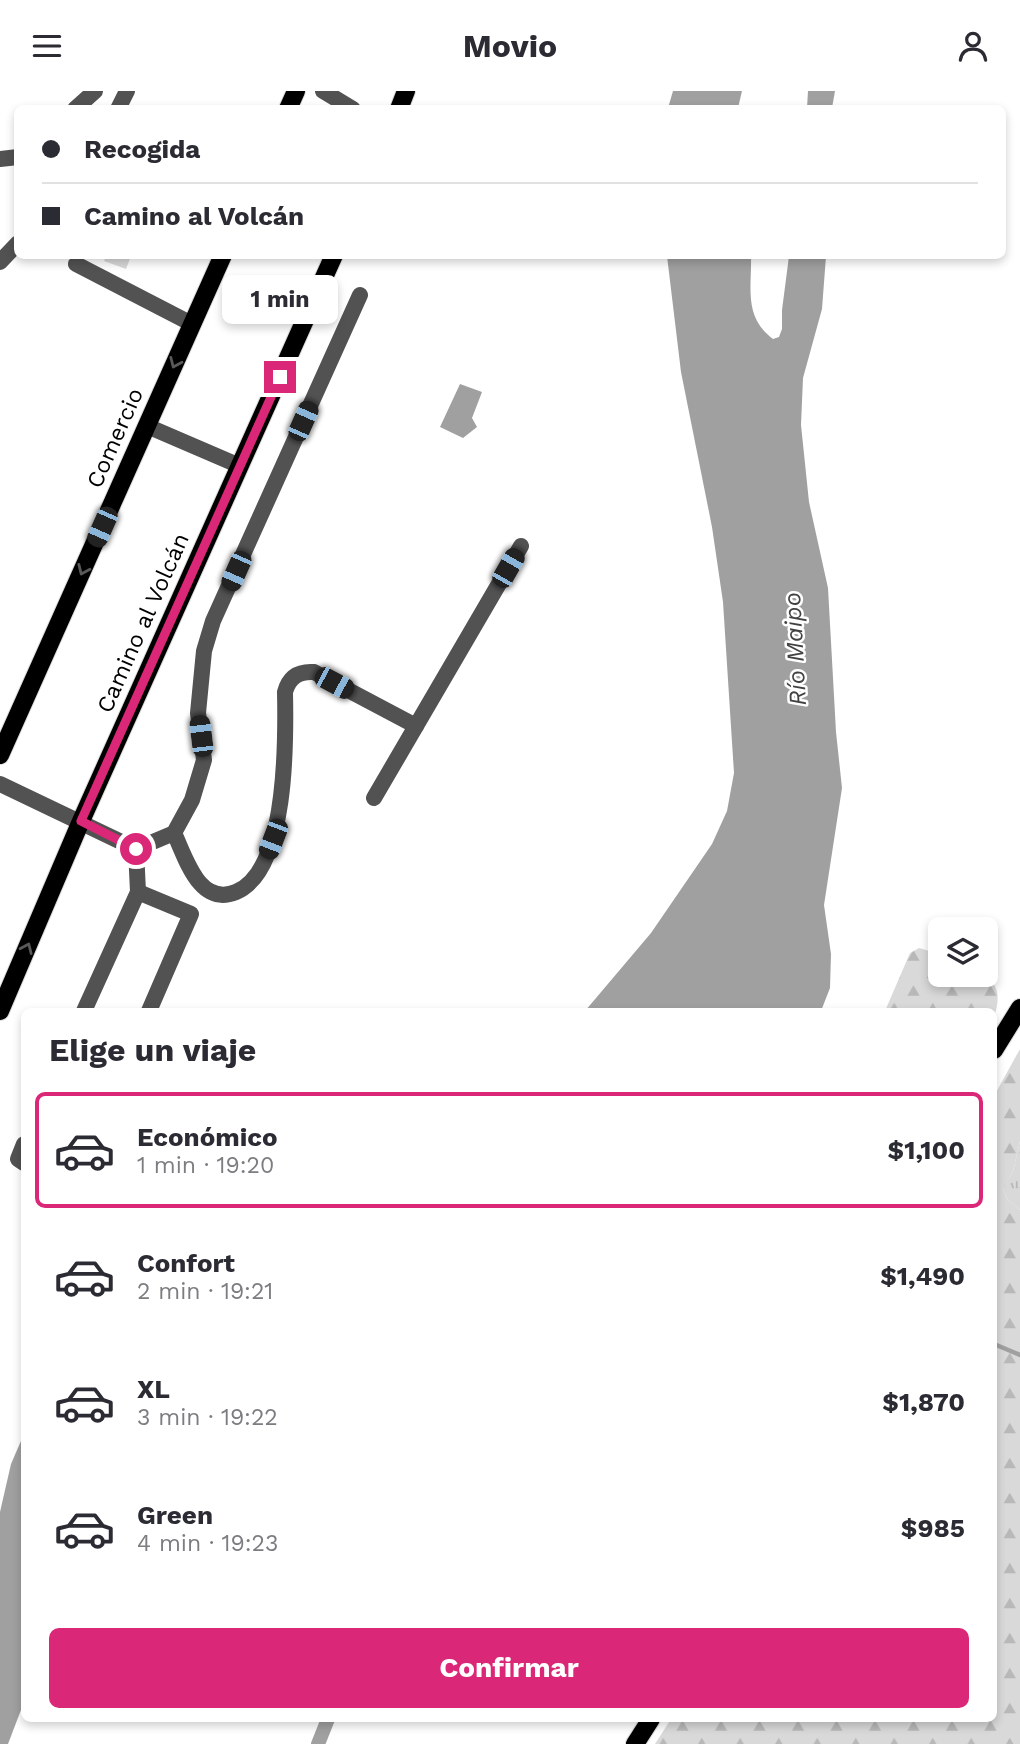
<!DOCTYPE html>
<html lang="es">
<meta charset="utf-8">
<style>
:root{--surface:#fff;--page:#f7f7f7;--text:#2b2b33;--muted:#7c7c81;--line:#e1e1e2;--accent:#db2777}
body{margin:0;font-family:"Work Sans",sans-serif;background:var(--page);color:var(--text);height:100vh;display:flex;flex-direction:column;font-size:26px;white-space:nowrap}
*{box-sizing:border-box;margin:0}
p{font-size:23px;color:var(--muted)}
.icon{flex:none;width:38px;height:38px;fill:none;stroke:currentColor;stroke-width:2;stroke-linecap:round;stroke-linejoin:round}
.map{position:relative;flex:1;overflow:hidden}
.details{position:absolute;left:21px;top:917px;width:976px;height:714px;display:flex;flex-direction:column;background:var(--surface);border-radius:10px;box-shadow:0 4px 10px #0003}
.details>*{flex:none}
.hud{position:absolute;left:14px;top:14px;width:992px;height:154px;border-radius:10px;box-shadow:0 4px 10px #0003;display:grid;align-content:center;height:154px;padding:0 28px;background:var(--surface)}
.tools{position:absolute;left:928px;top:826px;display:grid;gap:14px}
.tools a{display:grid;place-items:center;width:70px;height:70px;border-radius:10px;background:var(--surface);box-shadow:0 4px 10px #0003;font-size:35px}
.end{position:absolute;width:32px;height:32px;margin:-16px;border:9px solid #db2777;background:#fff;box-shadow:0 0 0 4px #fff}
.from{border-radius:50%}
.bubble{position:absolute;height:49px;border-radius:10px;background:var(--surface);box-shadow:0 4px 10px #0003;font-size:23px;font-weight:700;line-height:49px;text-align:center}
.car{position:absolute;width:21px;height:42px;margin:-21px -10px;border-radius:9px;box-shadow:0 0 5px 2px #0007;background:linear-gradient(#222 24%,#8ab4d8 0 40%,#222 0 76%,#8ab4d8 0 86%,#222 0)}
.hud b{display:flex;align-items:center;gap:24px;height:66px;font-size:26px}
.hud b+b{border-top:2px solid var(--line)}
.hud i{width:18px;height:18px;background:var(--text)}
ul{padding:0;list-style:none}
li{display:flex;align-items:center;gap:21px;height:116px;margin:0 14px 10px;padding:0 14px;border:4px solid transparent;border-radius:10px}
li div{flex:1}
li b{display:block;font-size:26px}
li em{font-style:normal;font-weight:700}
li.active{border-color:var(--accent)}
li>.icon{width:63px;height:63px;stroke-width:1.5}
h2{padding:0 28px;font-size:32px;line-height:84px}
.cta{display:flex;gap:14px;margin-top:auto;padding:14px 28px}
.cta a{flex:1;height:80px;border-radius:10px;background:var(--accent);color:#fff;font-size:28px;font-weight:700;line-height:80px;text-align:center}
header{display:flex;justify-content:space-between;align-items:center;height:91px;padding:0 28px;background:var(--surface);font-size:32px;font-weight:700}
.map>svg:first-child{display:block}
.grass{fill:url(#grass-tufts)}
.forest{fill:url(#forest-firs)}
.pitch{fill:#d9d9d9}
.water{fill:#a0a0a0}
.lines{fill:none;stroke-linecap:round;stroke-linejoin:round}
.stream{stroke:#a0a0a0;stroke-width:4.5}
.canal{stroke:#a0a0a0;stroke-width:14}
.major-casing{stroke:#dbdbdb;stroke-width:20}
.minor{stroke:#525252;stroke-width:16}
.major{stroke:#000;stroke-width:18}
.oneway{stroke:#595959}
.route{stroke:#db2777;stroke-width:9}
.labels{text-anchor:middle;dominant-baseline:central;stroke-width:5;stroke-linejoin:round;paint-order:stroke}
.street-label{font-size:23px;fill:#000;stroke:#fff}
.water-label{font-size:24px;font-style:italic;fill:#414141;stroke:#fff}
</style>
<header><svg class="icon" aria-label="menu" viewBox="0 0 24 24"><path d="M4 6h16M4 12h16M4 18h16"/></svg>Movio<svg class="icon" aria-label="person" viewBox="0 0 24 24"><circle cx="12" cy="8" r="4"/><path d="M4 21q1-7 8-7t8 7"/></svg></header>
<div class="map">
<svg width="1020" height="1653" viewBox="0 0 1020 1653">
<defs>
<pattern id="grass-tufts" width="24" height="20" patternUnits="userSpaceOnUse" patternTransform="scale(1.75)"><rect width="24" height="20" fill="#d9d9d9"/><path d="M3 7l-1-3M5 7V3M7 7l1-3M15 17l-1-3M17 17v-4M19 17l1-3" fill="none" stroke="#b8b8b8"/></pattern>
<pattern id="forest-firs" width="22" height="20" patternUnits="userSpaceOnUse" patternTransform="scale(1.75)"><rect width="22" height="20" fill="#d9d9d9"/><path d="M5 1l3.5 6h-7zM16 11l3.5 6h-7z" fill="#b8b8b8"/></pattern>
</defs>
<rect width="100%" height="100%" fill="#fff"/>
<path class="grass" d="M1020,1050v69l-13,-11 -4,-9 10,-19z"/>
<g class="forest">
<path d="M919,857l21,6v21c33,0 70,-5 54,43v-7h-109l25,-58z"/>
<path d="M1020,958v92l-7,30 -10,19 4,9 13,11v534h-365l16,-25h323v-623z"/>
</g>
<path class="pitch" d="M106,165v-1l25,1 -5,13 -22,-8z"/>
<g class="water">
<path d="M673,0h69l-4,17h-70z"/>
<path d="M808,0h27l-3,17h-25z"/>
<path d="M667,165h84c1,31 -8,61 22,83l6,-2 3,-8v-19l7,-54h37l-4,53 -19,69 -2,47 8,77 19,86 8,144 6,56 -18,117 7,49 -1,34 -9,23h-236l66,-78 61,-89 15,-33 7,-38 -11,-171 -11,-75 -31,-155z"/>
<path d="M460,293l22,8 -10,26 5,9 -14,11 -23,-11z"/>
<path d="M24,1343v268l-16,42h-8v-232l11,-48z"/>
</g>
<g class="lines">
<path class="stream" d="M994,1253l26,11"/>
<path class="canal" d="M318,1653l10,-25"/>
<g class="major-casing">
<g id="major">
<path d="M288,18l8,-18"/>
<path d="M399,18l7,-18"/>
<path d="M0,664l223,-500"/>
<path d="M0,920l81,-190 253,-566"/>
<path d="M994,959l26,-42"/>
<path d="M635,1653l16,-25"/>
</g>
</g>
<g class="minor">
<path d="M323,0l30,18"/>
<path d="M75,18l20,-18"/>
<path d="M118,18l9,-18"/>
<path d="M0,68l18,-2"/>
<path d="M0,171l18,-19"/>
<path d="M76,173l116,60"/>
<path d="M147,335l93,40"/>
<path d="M0,693l136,65"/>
<path d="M374,707l147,-252"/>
<path d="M174,742c12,25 25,74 62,59 52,-22 50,-152 49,-200 4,-15 14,-21 29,-20l102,54"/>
<path d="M138,801l53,22 -42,97"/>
<path d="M84,920l54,-119 -2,-43 38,-16 18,-33 12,-40 -6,-47 6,-62 9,-30 147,-326"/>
<path d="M24,1053l-6,15 6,4"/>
</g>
<use href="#major" class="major"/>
</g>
<defs><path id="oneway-chevron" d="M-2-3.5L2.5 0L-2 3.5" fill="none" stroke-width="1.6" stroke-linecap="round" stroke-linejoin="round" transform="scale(1.75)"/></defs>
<g class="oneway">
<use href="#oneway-chevron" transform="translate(175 272) rotate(114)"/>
<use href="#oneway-chevron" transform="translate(83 479) rotate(114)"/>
<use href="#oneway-chevron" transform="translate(27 857) rotate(-66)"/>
</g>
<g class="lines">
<path class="route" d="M136,758l-55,-28 199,-444"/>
</g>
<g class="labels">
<g class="street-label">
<text transform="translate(115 347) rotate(-66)">Comercio</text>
<text transform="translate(143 532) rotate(-66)">Camino al Volcán</text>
</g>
<g class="water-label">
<text transform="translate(795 558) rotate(-93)">Río Maipo</text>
</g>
</g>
</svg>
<div class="tools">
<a><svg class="icon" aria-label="layers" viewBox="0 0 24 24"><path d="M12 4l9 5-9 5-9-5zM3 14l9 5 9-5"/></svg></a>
</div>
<i class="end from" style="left:136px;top:758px"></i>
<i class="end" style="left:280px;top:286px"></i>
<div class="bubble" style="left:222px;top:184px;width:116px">1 min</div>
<i class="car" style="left:303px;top:330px;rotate:24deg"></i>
<i class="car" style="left:102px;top:436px;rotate:204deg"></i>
<i class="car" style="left:508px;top:477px;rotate:30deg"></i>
<i class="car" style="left:236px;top:480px;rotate:204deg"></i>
<i class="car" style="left:334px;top:592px;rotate:118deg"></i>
<i class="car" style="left:201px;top:645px;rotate:353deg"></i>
<i class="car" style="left:273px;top:748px;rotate:201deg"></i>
<div class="hud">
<b><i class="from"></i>Recogida</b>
<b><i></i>Camino al Volcán</b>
</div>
<section class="details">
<h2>Elige un viaje</h2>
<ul>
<li class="active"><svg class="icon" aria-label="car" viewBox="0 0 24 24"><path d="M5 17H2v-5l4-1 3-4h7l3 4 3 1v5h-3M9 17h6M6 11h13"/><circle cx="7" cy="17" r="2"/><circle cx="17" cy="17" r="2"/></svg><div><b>Económico</b><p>1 min · 19:20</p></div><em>$1,100</em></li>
<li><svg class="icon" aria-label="car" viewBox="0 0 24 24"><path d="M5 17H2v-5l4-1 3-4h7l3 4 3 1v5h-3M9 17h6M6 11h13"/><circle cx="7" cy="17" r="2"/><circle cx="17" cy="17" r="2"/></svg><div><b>Confort</b><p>2 min · 19:21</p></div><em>$1,490</em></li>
<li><svg class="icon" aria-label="car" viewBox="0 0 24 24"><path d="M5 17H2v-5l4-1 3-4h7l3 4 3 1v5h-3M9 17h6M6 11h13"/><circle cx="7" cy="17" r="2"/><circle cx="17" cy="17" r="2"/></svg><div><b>XL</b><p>3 min · 19:22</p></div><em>$1,870</em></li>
<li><svg class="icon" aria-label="car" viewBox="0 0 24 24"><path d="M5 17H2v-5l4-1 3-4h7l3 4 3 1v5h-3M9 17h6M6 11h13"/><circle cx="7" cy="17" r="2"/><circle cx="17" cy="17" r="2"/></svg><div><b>Green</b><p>4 min · 19:23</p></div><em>$985</em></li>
</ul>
<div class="cta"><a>Confirmar</a></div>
</section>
</div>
